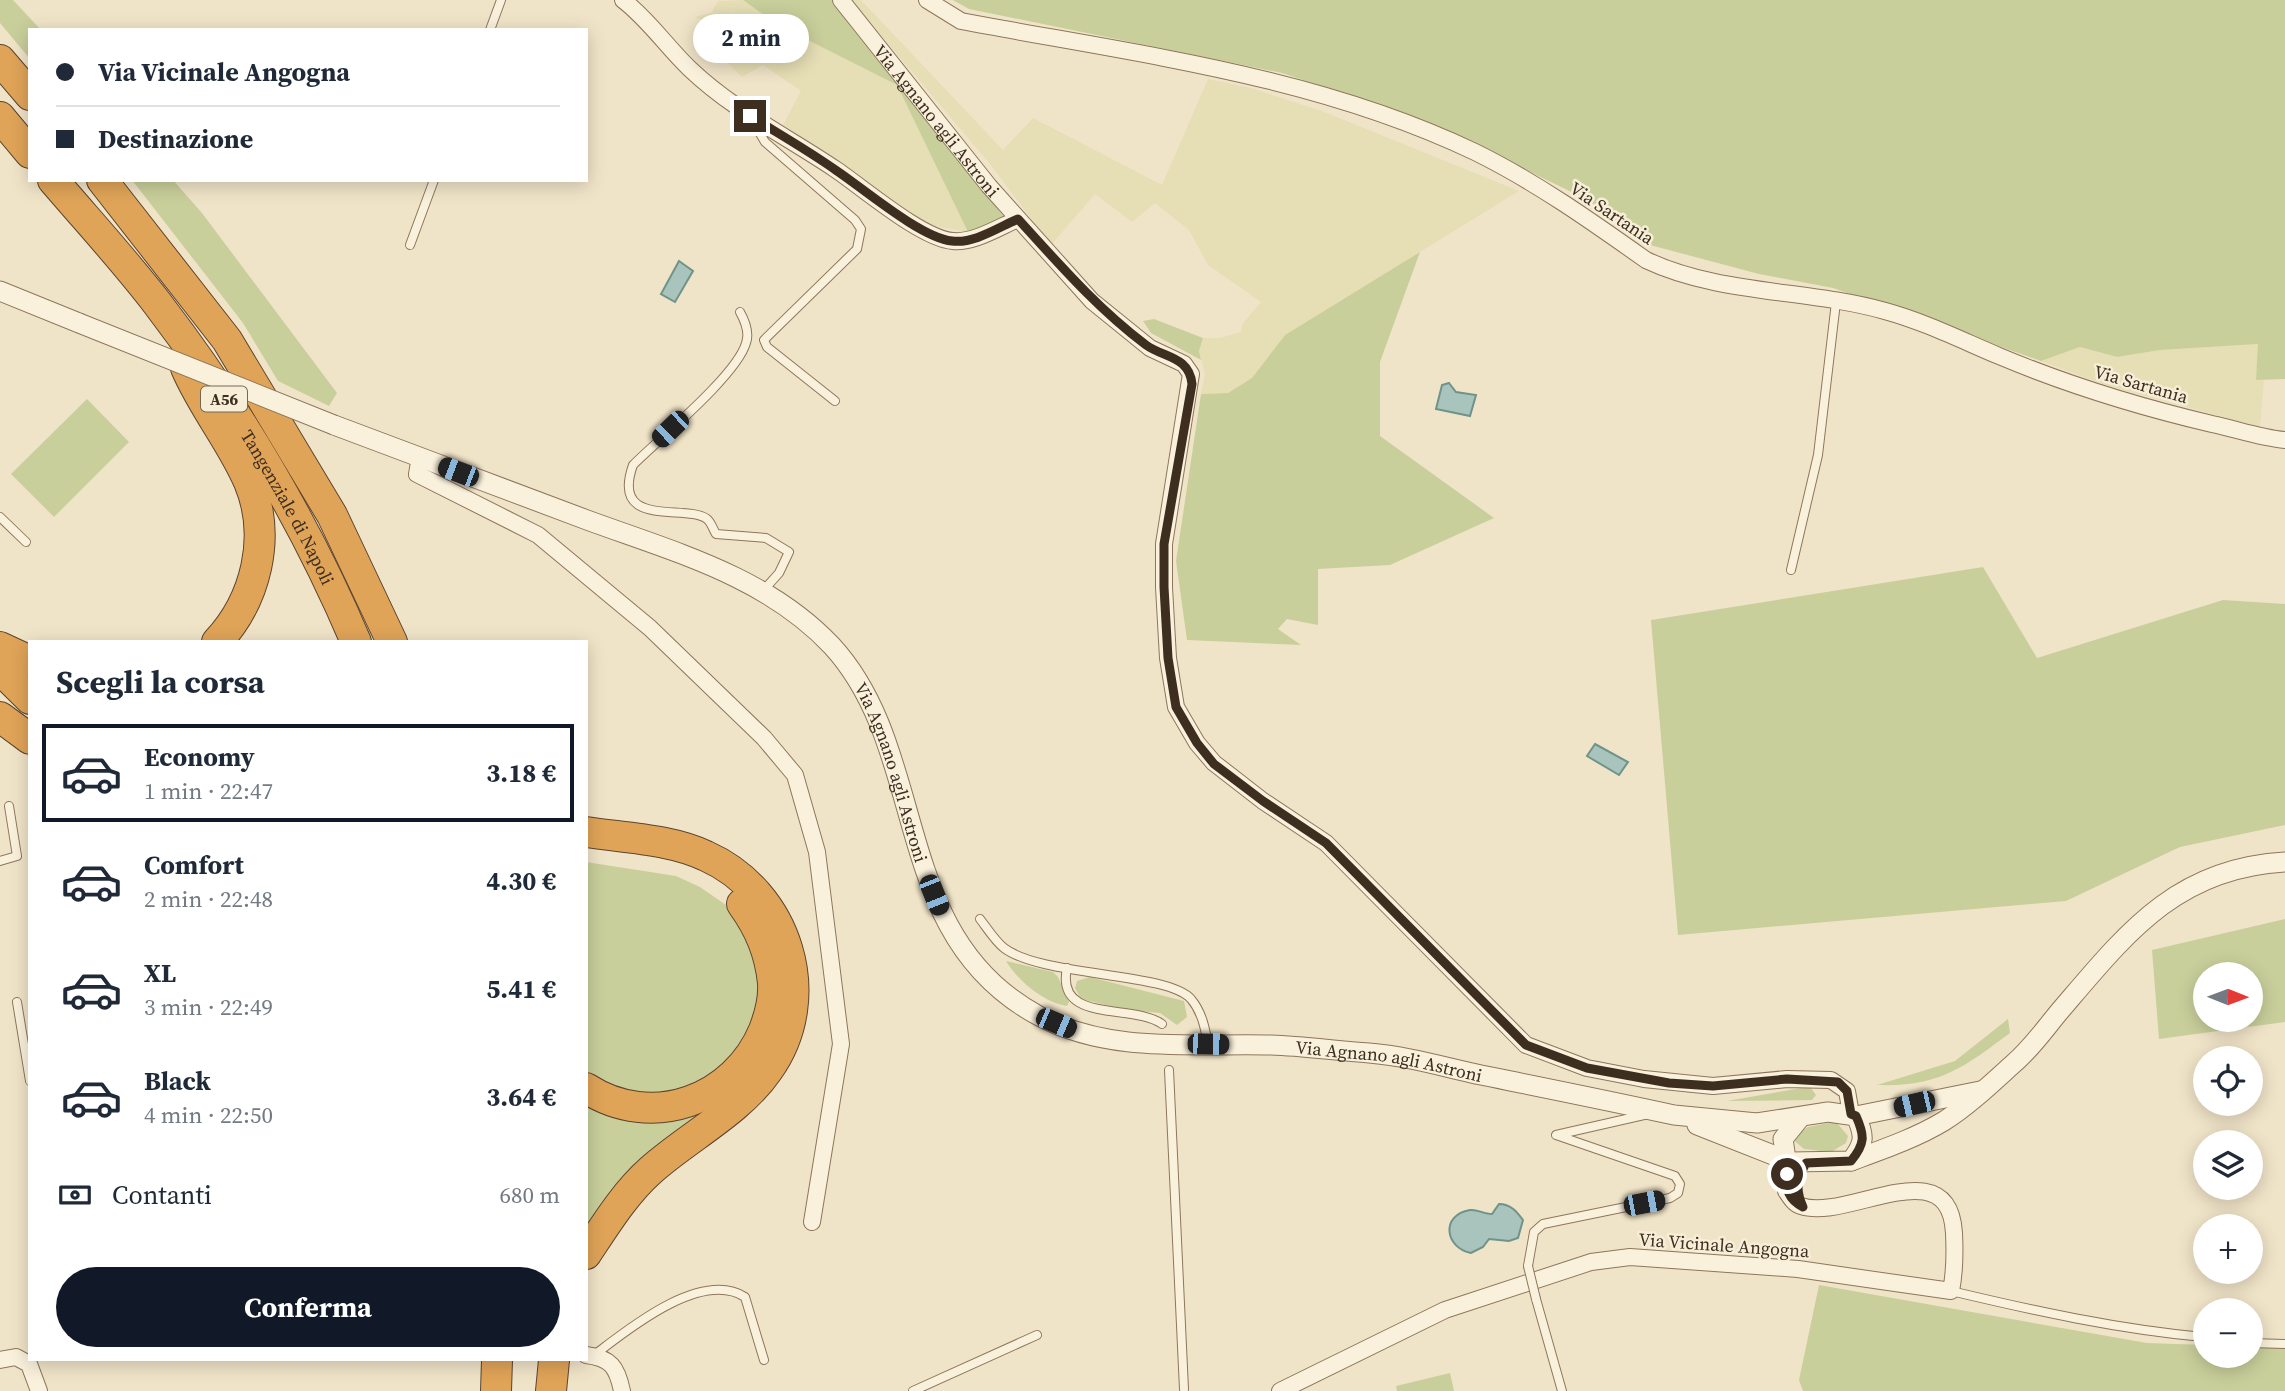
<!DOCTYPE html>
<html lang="it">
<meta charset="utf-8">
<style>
:root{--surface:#fff;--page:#f2f2f3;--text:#1f2937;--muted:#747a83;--line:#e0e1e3;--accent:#111827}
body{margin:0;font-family:"Source Serif 4",serif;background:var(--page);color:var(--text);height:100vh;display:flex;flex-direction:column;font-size:26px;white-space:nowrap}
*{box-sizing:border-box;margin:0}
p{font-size:23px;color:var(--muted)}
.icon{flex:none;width:38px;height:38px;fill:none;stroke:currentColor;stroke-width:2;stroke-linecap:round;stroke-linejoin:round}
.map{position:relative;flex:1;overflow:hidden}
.sheet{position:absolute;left:28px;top:640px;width:560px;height:721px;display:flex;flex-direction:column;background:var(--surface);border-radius:0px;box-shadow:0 4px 18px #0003}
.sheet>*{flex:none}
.banner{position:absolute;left:28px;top:28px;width:560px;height:154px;border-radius:0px;box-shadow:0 4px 18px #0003;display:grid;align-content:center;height:154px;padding:0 28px;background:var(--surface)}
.needle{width:46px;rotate:91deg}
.controls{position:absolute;left:2193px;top:962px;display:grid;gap:14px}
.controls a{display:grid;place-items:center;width:70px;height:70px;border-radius:50%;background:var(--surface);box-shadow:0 4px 18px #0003;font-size:35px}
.end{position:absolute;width:32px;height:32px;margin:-16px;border:9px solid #3d2e20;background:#fff;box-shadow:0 0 0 4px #fff}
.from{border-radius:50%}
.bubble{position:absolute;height:49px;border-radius:24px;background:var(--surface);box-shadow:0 4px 18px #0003;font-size:23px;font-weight:700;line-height:49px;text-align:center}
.car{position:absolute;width:21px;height:42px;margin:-21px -10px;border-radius:9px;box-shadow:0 0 5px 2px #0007;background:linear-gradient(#222 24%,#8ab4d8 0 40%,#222 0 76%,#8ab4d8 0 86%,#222 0)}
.banner b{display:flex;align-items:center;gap:24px;height:66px;font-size:26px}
.banner b+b{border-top:2px solid var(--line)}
.banner i{width:18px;height:18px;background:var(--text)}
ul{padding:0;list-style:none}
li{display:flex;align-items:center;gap:21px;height:98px;margin:0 14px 10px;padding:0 14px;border:4px solid transparent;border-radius:0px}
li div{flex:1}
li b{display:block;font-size:26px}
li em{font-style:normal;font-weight:700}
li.selected{border-color:var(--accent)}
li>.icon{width:63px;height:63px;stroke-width:1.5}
h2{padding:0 28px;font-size:32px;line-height:84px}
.pay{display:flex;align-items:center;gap:18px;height:77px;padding:0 28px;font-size:26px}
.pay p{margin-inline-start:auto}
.cta{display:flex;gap:14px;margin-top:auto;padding:14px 28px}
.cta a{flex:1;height:80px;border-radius:42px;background:var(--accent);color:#fff;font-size:28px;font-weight:700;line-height:80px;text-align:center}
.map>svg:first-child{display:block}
.farmland{fill:#e6deb5}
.green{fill:#c9cf9b;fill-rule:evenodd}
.water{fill:#a9c4bc;stroke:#6f938a;stroke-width:2}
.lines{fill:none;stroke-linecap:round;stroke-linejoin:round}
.service-casing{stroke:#8d765c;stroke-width:10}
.minor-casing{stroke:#8d765c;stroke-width:18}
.tertiary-casing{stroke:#8d765c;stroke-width:21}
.motorway-casing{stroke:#5b4430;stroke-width:32}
.service{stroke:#faf1dc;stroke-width:8}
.minor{stroke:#faf1dc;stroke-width:16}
.tertiary{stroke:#faf1dc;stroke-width:19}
.motorway{stroke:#e0a458;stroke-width:30}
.service-bridge-casing{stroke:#8d765c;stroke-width:10;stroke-linecap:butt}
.tertiary-bridge-casing{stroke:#8d765c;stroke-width:21;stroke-linecap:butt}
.service-bridge{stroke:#faf1dc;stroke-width:8}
.tertiary-bridge{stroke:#faf1dc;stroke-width:19}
.route{stroke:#3d2e20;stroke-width:9}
.labels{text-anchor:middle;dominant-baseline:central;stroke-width:5;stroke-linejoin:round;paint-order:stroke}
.shield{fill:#f7eed8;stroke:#756857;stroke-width:2}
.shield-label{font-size:16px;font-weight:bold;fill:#3d2e20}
.street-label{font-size:18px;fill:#3d2e20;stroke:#f7eed8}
</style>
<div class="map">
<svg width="2285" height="1391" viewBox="0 0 2285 1391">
<rect width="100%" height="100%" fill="#f0e4c8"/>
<g class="farmland">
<path d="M743,0l35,25 119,60 71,147 -39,-7 -146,-100 18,-34 -38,-26 -21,12 -19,-19 29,-19 -19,-26 -23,11 -15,-7 16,-4 7,-12z"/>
<path d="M851,0h10l142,150 30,-32 129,67 46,-106 43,9 71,23 197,80 -234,144 -33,43 -24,15 -27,1 4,-20 -6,-23 4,-13h17l21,-6 2,-9 18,-21 -53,-37 -19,-35 -34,-27 -23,19 -37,-28 -44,51 -61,-81z"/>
<path d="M2259,344l-3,36h8l-4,47 -158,-43 -61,-23 39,-14 37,10 43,-7z"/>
</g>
<g class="green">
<path d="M0,0h13l28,30h-11v29l-30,-36z"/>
<path d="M743,0h89l172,217 -36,15 -71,-147 -119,-60z"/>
<path d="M953,0h1332v379l-29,1 2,-36 -98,6 -43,7 -37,-10 -39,14 -208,-73 -74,-14 -109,-29 -64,-46 -163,-79 -141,-47 -313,-64z"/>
<path d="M132,180h41l29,33 135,180 -8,13 -51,-25 -35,-58z"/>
<path d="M1420,252l-40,110v74l114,82 -104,47 -72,4v56l-31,-6 -9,10 23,16 -114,-5 -11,-79 25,-167 27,-1 24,-15 33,-43z"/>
<path d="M1154,319l49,19 -4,13 2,9 -50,-27 -8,-12z"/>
<path d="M87,399l42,43 -75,75 -43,-43z"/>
<path d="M1983,567l54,91 186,-58 62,4v221l-105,22 -114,54 -388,34 -27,-315z"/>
<path d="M586,862l90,14 24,11 26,18 26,37 8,32 -1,27 -8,29 -18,34 -28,20 -55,15 -64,-23z"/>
<path d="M2285,919v103l-126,17 -7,-89zM2205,975h45v45h-45z"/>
<path d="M1006,961l47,11 5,5 11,25 -2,4c-23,-3 -50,-26 -61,-45z"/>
<path d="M1090,977l94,24 3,16 -10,8 -17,-12 -34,-3 -45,-11 -6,-11 2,-7z"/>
<path d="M2008,1019l2,14c-47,35 -71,54 -133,52l78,-24z"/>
<path d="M1801,1088h10l5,7 -4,5 -85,1z"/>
<path d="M586,1102l100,13 16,-2 -116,118z"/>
<path d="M1828,1123h9l11,13 -2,7 -15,9 -27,-3 -13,-11 17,-11z"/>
<path d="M1819,1285l328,58 58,2v11h45l1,-9h34v44h-482l-4,-11z"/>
<path d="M1450,1373l4,18h-57l-1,-5z"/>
</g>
<g class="water">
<path d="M679,261l14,10 -18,31 -14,-8z"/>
<path d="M1449,383l7,9 20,3 -6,21 -34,-7 6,-24z"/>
<path d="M1595,744l33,18 -9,13 -32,-19z"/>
<path d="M1499,1204c12,0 18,8 24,16l-5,18 -9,3 -20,-2 -6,8 -12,6c-26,-5 -31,-38 -1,-43 7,-1 14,4 22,4z"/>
</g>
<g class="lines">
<g class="service-casing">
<g id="service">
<path d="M490,30l11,-30"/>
<path d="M752,120l13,22 90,78 6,9 -4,20 -93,91 3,7 68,54"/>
<path d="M410,245l24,-65"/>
<path d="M740,312c5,9 10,20 6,31 -9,32 -87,96 -113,122 -23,65 53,38 74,54 4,3 6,10 9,15l50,4 23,14 -10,21 -17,19"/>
<path d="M0,517l26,25"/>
<path d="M1791,570l27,-115 18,-153"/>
<path d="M0,861l17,-5 -8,-50"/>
<path d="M980,919c7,9 15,22 24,29 38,29 163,24 187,51 11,13 14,29 17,45"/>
<path d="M1067,968c-12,56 65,35 95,56"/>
<path d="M17,1002l13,79"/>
<path d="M1169,1070l15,319"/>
<path d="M1528,1266l6,-34 9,-8 127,-26 8,-5 2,-9 -5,-8 -119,-41 88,-20"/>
<path d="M1951,1291c84,20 166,38 252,46"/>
<path d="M1536,1299l26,92"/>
<path d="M2250,1343l35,1"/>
<path d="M593,1356c34,-26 108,-87 152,-59l19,63"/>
<path d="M913,1391l124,-56"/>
</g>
</g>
<g class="minor-casing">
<g id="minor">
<path d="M623,0c26,20 43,46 67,69 43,41 96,67 145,100 27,18 87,70 118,72 21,2 46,-14 65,-22"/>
<path id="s1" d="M841,0l148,186 103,115 58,47 34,16 7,10 -27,170v43l4,71 8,49 21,36 17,20 49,38 63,42 200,202 61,23 57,11 69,7 74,-7 44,1 16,11 4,23"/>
<path d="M927,0l34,21c174,33 353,54 514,131 61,30 116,69 171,108 74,35 161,29 239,51 40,11 76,29 114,45 69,29 141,51 213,68 24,5 49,14 73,16"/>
<path d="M420,457l-3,17 121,61 112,93 114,110 31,37 22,77 24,192 -29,178"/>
<path d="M586,1355c25,3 31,12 36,36"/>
<path d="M0,1360l16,-3 13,7 10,27"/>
<path d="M1280,1391l165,-81 146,-48 39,-5 168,12 153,22c4,-20 4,-38 3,-58 -5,-86 -107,-11 -153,-27 -7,-2 -11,-9 -15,-15l5,-29"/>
</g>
</g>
<g class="tertiary-casing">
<g id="tertiary">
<path d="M0,291l79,32"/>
<path id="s2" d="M334,425c84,32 169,63 253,95 87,32 179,56 245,126 99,108 56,289 207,370 71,38 154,27 232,29 33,1 66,6 98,8 38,3 75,14 112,22 64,13 129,26 193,40l83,8 71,-11 28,4 124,-25"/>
<path d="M1697,1125l94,37 60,-1c14,-18 14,-25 5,-45"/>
<path d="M1786,1159l-3,-20 17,-21"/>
<path d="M1851,1161c30,-11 65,-23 93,-40 24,-15 48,-38 69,-57 18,-15 31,-34 46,-52 66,-77 116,-144 226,-150"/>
</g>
</g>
<g class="motorway-casing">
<g id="motorway">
<path d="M0,60l30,35"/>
<path d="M0,117l30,36"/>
<path id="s3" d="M53,180c35,41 71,80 104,123 79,103 148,219 199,339"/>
<path d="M102,180l125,160 105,175 60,127"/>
<path d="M186,368c17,40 46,74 63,114 23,55 7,118 -32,160"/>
<path d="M0,647l30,14"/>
<path d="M0,669l30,30"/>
<path d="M0,717l30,22"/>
<path d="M586,832c39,6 84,7 120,24 81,36 115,140 62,214 -28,41 -80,67 -117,100 -26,23 -45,54 -65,84"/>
<path d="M586,1088c66,43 149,12 178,-58 5,-13 10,-32 9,-47 -3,-30 -13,-54 -31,-79"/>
<path d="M496,1391l1,-31"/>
<path d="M551,1391l3,-31"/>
</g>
</g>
<use href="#service" class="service"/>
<use href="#minor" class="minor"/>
<use href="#tertiary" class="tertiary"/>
<use href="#motorway" class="motorway"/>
<g class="service-bridge-casing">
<path id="service-bridge" d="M1528,1266l8,33"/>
</g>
<g class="tertiary-bridge-casing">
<path id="tertiary-bridge" d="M79,323l255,102"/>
</g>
<use href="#service-bridge" class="service-bridge"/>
<use href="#tertiary-bridge" class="tertiary-bridge"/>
</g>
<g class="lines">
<path class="route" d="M750,116c29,18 59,35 87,55 27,18 84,67 115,70 22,3 47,-14 66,-22 41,45 79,89 128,126 18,13 43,11 46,39l-28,160v43l4,71 8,49 21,36 17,21 49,37 63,42 200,202 61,23 82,15 44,3 74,-7 51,3 9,9 4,23 5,2c9,20 9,28 -5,45l-45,2c-9,17 -11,26 -3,44 -15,-8 -17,-17 -16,-33"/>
</g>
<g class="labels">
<rect class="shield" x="201" y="386.5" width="46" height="25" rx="5"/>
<g class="shield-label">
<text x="224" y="399">A56</text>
</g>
<g class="street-label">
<text stroke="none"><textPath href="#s1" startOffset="154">Via Agnano agli Astroni</textPath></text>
<text transform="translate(1612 213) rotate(34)">Via Sartania</text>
<text transform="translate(2141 384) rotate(16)">Via Sartania</text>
<text stroke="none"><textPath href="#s3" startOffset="404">Tangenziale di Napoli</textPath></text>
<text stroke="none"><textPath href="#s2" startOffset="690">Via Agnano agli Astroni</textPath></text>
<text stroke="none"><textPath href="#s2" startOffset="1339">Via Agnano agli Astroni</textPath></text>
<text transform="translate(1724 1245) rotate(4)">Via Vicinale Angogna</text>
</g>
</g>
</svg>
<div class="controls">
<a><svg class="needle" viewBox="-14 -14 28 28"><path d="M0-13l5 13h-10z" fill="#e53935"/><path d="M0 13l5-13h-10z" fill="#747a83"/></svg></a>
<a><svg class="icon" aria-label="locate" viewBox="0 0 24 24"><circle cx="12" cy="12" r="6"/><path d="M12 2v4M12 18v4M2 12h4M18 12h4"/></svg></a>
<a><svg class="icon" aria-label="layers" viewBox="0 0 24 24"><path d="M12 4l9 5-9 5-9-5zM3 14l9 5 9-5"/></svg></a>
<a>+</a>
<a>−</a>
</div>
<i class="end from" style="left:1787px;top:1174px"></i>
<i class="end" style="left:750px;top:116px"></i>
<div class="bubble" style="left:693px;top:14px;width:116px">2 min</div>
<i class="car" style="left:670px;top:429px;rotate:226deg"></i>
<i class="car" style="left:458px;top:472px;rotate:291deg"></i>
<i class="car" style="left:934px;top:895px;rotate:158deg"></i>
<i class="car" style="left:1056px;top:1023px;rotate:113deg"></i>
<i class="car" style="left:1208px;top:1044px;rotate:91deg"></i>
<i class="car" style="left:1914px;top:1104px;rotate:257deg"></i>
<i class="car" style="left:1644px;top:1203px;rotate:79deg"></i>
<div class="banner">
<b><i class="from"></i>Via Vicinale Angogna</b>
<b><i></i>Destinazione</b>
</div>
<section class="sheet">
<h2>Scegli la corsa</h2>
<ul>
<li class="selected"><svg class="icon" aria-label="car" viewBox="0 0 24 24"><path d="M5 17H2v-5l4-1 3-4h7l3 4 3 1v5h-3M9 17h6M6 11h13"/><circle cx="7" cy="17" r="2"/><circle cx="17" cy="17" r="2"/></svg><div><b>Economy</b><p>1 min · 22:47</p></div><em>3.18 €</em></li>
<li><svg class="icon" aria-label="car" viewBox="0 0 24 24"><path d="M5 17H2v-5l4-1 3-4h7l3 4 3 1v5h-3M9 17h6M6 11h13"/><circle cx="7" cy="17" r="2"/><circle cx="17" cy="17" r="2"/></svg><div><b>Comfort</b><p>2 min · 22:48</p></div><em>4.30 €</em></li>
<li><svg class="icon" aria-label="car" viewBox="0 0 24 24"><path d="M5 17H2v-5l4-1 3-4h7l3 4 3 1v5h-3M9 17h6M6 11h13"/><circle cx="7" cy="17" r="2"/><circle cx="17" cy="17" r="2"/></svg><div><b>XL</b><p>3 min · 22:49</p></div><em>5.41 €</em></li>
<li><svg class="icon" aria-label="car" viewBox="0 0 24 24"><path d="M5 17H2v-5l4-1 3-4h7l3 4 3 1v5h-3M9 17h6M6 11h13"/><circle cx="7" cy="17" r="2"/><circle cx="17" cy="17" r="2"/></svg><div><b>Black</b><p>4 min · 22:50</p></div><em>3.64 €</em></li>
</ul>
<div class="pay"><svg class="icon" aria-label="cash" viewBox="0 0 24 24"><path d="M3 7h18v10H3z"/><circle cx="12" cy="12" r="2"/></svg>Contanti<p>680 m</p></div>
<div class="cta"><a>Conferma</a></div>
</section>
</div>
